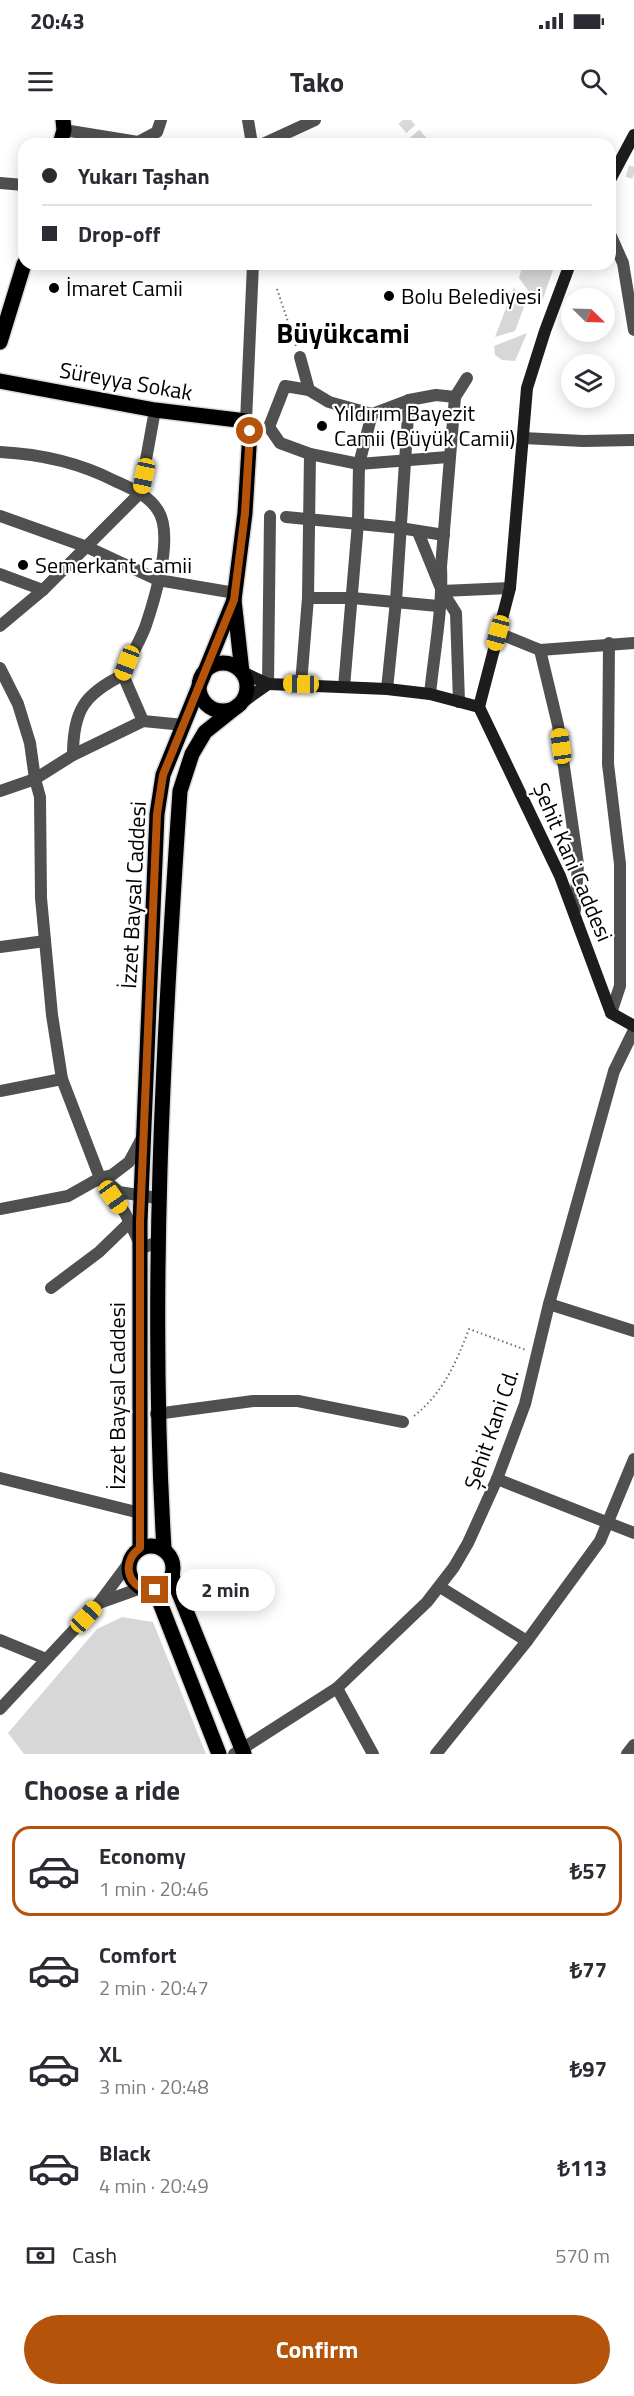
<!DOCTYPE html>
<meta charset="utf-8">
<style>
:root{--surface:#fff;--page:#f2f2f3;--text:#2b2b33;--muted:#7c7c81;--line:#e1e1e2;--accent:#b45309}
body{margin:0;font-family:"Titillium Web",sans-serif;background:var(--page);color:var(--text);height:100vh;display:flex;flex-direction:column;font-size:22px;white-space:nowrap}
*{box-sizing:border-box;margin:0}
p{font-size:20px;color:var(--muted)}
.icon{flex:none;width:33px;height:33px;fill:none;stroke:currentColor;stroke-width:2;stroke-linecap:round;stroke-linejoin:round}
.map{position:relative;height:1634px;overflow:hidden}
.details{display:flex;flex-direction:column;background:var(--surface);flex:1}
.details>*{flex:none}
.hud{position:absolute;left:18px;top:18px;width:598px;height:132px;border-radius:18px;box-shadow:0 3px 15px #0003;display:grid;align-content:center;height:132px;padding:0 24px;background:var(--surface)}
.needle{width:39px;rotate:113deg}
.tools{position:absolute;left:561px;top:168px;display:grid;gap:12px}
.tools a{display:grid;place-items:center;width:54px;height:54px;border-radius:50%;background:var(--surface);box-shadow:0 3px 15px #0003;font-size:30px}
.end{position:absolute;width:27px;height:27px;margin:-14px;border:8px solid #b45309;background:#fff;box-shadow:0 0 0 3px #fff}
.from{border-radius:50%}
.bubble{position:absolute;height:42px;border-radius:21px;background:var(--surface);box-shadow:0 3px 15px #0003;font-size:20px;font-weight:700;line-height:42px;text-align:center}
.car{position:absolute;width:18px;height:36px;margin:-18px -9px;border-radius:8px;box-shadow:0 0 4px 2px #0007;background:linear-gradient(#f5c518 24%,#345 0 40%,#f5c518 0 76%,#345 0 86%,#f5c518 0)}
.hud b{display:flex;align-items:center;gap:21px;height:57px;font-size:22px}
.hud b+b{border-top:2px solid var(--line)}
.hud i{width:15px;height:15px;background:var(--text)}
ul{padding:0;list-style:none}
li{display:flex;align-items:center;gap:18px;height:90px;margin:0 12px 9px;padding:0 12px;border:3px solid transparent;border-radius:18px}
li div{flex:1}
li b{display:block;font-size:22px}
li em{font-style:normal;font-weight:700}
li.on{border-color:var(--accent)}
li>.icon{width:54px;height:54px;stroke-width:1.5}
h2{padding:0 24px;font-size:27px;line-height:72px}
.pay{display:flex;align-items:center;gap:15px;height:66px;padding:0 24px;font-size:22px}
.pay p{margin-inline-start:auto}
.cta{display:flex;gap:12px;margin-top:auto;padding:12px 24px}
.cta a{flex:1;height:69px;border-radius:36px;background:var(--accent);color:#fff;font-size:24px;font-weight:700;line-height:69px;text-align:center}
.status{display:flex;justify-content:space-between;align-items:center;height:42px;padding:0 30px;background:var(--surface);direction:ltr}
.status svg{height:16px;fill:currentColor}
header{display:flex;justify-content:space-between;align-items:center;height:78px;padding:0 24px;background:var(--surface);font-size:27px;font-weight:700}
.map>svg:first-child{display:block}
.green{fill:#d7d7d7}
.lines{fill:none;stroke-linecap:round;stroke-linejoin:round}
.street-tunnel{stroke:#d9d9d9;stroke-width:12;stroke-dasharray:12 6;stroke-linecap:butt}
.primary-casing{stroke:#dbdbdb;stroke-width:18}
.path{stroke:#727272;stroke-width:2;stroke-dasharray:1.5 3;stroke-linecap:butt}
.street{stroke:#505050;stroke-width:12}
.secondary{stroke:#1d1d1d;stroke-width:12}
.primary{stroke:#000;stroke-width:15}
.route{stroke:#b45309;stroke-width:8}
.poi-dot{fill:#000;stroke:#fff;stroke-width:2}
.labels{text-anchor:middle;dominant-baseline:central;stroke-width:4.5;stroke-linejoin:round;paint-order:stroke}
.poi-label{font-size:22px;fill:#000;stroke:#fff;text-anchor:start}
.street-label{font-size:22px;fill:#000;stroke:#fff}
.district-label{font-size:28px;font-weight:bold;fill:#000;stroke:#fff}
</style>
<div class="status"><b>20:43</b><svg viewBox="0 0 49 12"><path d="M0 12V9h3v3zM5 12V6h3v6zM10 12V3h3v9zM15 12V0h3v12zM26 1h20v11H26zM47 4h2v5h-2z"/></svg></div>
<header><svg class="icon" aria-label="menu" viewBox="0 0 24 24"><path d="M4 6h16M4 12h16M4 18h16"/></svg>Tako<svg class="icon" aria-label="search" viewBox="0 0 24 24"><circle cx="10" cy="10" r="6"/><path d="M15 15l6 6"/></svg></header>
<div class="map">
<svg width="634" height="1634" viewBox="0 0 634 1634">
<rect width="100%" height="100%" fill="#fff"/>
<g class="green">
<path d="M523,144h12l18,6 -13,37 -21,-29z"/>
<path d="M514,167l10,20 -9,24 -20,6z"/>
<path d="M527,213l-12,28 -13,-1 -7,-5 -1,-9z"/>
<path d="M122,1497l31,5 53,132h-182l-16,-21 89,-104z"/>
</g>
<g class="lines">
<g class="street-tunnel">
<path d="M403,0l21,24"/>
<path d="M610,46l24,7"/>
</g>
<g class="primary-casing">
<g id="primary">
<path d="M60,24l4,-14 -1,-10"/>
<path d="M0,222l24,-78"/>
<path d="M0,261l155,29 91,11 4,10 -5,82 -11,87 8,72"/>
<circle cx="223" cy="567" r="24"/>
<circle cx="151" cy="1448" r="22"/>
<path d="M140,1428v-326l17,-408 6,-39 71,-175"/>
<path d="M164,1429c-15,-253 -1,-506 16,-758l12,-37 13,-22 35,-28"/>
<path d="M172,1456l72,178"/>
<path d="M155,1470l64,164"/>
</g>
</g>
<g class="path">
<path d="M277,169l19,57"/>
<path d="M414,1296c29,-23 42,-53 55,-87l57,21"/>
</g>
<g class="street">
<path d="M248,0l4,24"/>
<path d="M64,10l74,12 19,-10 4,-12"/>
<path d="M263,24l52,-24"/>
<path d="M0,63l24,2"/>
<path d="M610,114l13,29 11,67"/>
<path d="M300,237l9,33 20,12 43,12 37,-14 27,-5 19,2 12,-19"/>
<path d="M246,301l7,-157"/>
<path d="M523,318l60,3 51,-1"/>
<path d="M0,332c40,2 80,11 115,29 15,7 33,14 42,28 18,24 -2,89 -11,116 -6,17 -17,33 -23,50"/>
<path d="M310,334l49,10 89,-7"/>
<path d="M0,396l87,31 71,33 77,13"/>
<path d="M286,397l114,11 44,7"/>
<path d="M418,412l24,59 14,22 3,89"/>
<path d="M0,454l43,16"/>
<path d="M442,471l68,-3"/>
<path d="M308,478h44l86,8"/>
<path d="M0,506l43,-36 97,-97 15,-83"/>
<path d="M498,513l42,17 94,-7"/>
<path d="M609,523l-1,121 12,100v122l-9,27"/>
<path d="M540,530l18,75 20,139 -3,46"/>
<path d="M0,548l18,36 12,39 5,36 5,18 1,101 11,117 10,64 38,99 25,35 15,31 5,3 12,-5"/>
<path d="M268,564l2,-168"/>
<path d="M301,564l7,-86 2,-144 -30,-11 -11,-16 16,-41 24,4"/>
<path d="M344,567l14,-164 1,-59 13,-50"/>
<path d="M387,569l9,-88 13,-201"/>
<path d="M430,574c4,-40 13,-87 11,-127l14,-170"/>
<path d="M73,635c0,-44 11,-61 50,-80l20,46"/>
<path d="M0,671l35,-12 38,-24 70,-34 41,4"/>
<path d="M0,827l45,-6"/>
<path d="M0,971l62,-12"/>
<path d="M108,1063l11,9 38,6"/>
<path d="M0,1089l68,-13 32,-18 12,-3 17,-13 13,-24"/>
<path d="M51,1168l48,-36 31,-30"/>
<path d="M549,1184l85,27"/>
<path d="M156,1294l97,-13h45l105,21"/>
<path d="M0,1358l140,35"/>
<path d="M497,1359l137,54"/>
<path d="M440,1467l87,54"/>
<path d="M99,1483l42,-15"/>
<path d="M0,1520l46,19"/>
<path d="M337,1568l36,66"/>
<path d="M0,1589l99,-106 29,-39"/>
<path d="M234,1634l103,-66 90,-86 27,-35 14,-24 29,-64 28,-75 24,-100 65,-233 20,-41"/>
<path d="M436,1634l91,-113 73,-100 34,-82"/>
<path d="M627,1634l7,-9"/>
</g>
<g class="secondary">
<path d="M610,60l24,-45"/>
<path d="M242,552l26,12 119,5 43,5 49,13"/>
<path d="M240,584l28,-20"/>
<path d="M479,587l31,-119 17,-200 18,-57 25,-67"/>
<path d="M479,587l81,169 51,137 23,13"/>
</g>
<use href="#primary" class="primary"/>
</g>
<g class="lines">
<path class="route" d="M155,1470c-26,2 -36,-27 -15,-42v-326l17,-408 6,-39 71,-175 11,-87 5,-82"/>
</g>
<g class="poi-dot">
<circle cx="54" cy="168" r="6"/>
<circle cx="389" cy="176" r="6"/>
<circle cx="322" cy="306" r="6"/>
<circle cx="23" cy="445" r="6"/>
</g>
<g class="labels">
<g class="poi-label">
<text x="66" y="168">İmaret Camii</text>
<text x="401" y="176">Bolu Belediyesi</text>
<text x="334" y="293">Yıldırım Bayezit<tspan x="334" dy="25">Camii (Büyük Camii)</tspan></text>
<text x="35" y="445">Semerkant Camii</text>
</g>
<g class="street-label">
<text transform="translate(126 261) rotate(10)">Süreyya Sokak</text>
<text transform="translate(573 742) rotate(67)">Şehit Kani Caddesi</text>
<text transform="translate(133 775) rotate(-87)">İzzet Baysal Caddesi</text>
<text transform="translate(117 1276) rotate(-90)">İzzet Baysal Caddesi</text>
<text transform="translate(491 1309) rotate(-71)">Şehit Kani Cd.</text>
</g>
<g class="district-label">
<text x="343" y="212">Büyükcami</text>
</g>
</g>
</svg>
<div class="tools">
<a><svg class="needle" viewBox="-14 -14 28 28"><path d="M0-13l5 13h-10z" fill="#e53935"/><path d="M0 13l5-13h-10z" fill="#7c7c81"/></svg></a>
<a><svg class="icon" aria-label="layers" viewBox="0 0 24 24"><path d="M12 4l9 5-9 5-9-5zM3 14l9 5 9-5"/></svg></a>
</div>
<i class="end from" style="left:250px;top:311px"></i>
<i class="end" style="left:155px;top:1470px"></i>
<div class="bubble" style="left:176px;top:1449px;width:99px">2 min</div>
<i class="car" style="left:144px;top:356px;rotate:192deg"></i>
<i class="car" style="left:498px;top:513px;rotate:195deg"></i>
<i class="car" style="left:127px;top:543px;rotate:201deg"></i>
<i class="car" style="left:301px;top:564px;rotate:271deg"></i>
<i class="car" style="left:561px;top:626px;rotate:352deg"></i>
<i class="car" style="left:113px;top:1077px;rotate:145deg"></i>
<i class="car" style="left:86px;top:1497px;rotate:43deg"></i>
<div class="hud">
<b><i class="from"></i>Yukarı Taşhan</b>
<b><i></i>Drop-off</b>
</div>
</div>
<section class="details">
<h2>Choose a ride</h2>
<ul>
<li class="on"><svg class="icon" aria-label="car" viewBox="0 0 24 24"><path d="M5 17H2v-5l4-1 3-4h7l3 4 3 1v5h-3M9 17h6M6 11h13"/><circle cx="7" cy="17" r="2"/><circle cx="17" cy="17" r="2"/></svg><div><b>Economy</b><p>1 min · 20:46</p></div><em>₺57</em></li>
<li><svg class="icon" aria-label="car" viewBox="0 0 24 24"><path d="M5 17H2v-5l4-1 3-4h7l3 4 3 1v5h-3M9 17h6M6 11h13"/><circle cx="7" cy="17" r="2"/><circle cx="17" cy="17" r="2"/></svg><div><b>Comfort</b><p>2 min · 20:47</p></div><em>₺77</em></li>
<li><svg class="icon" aria-label="car" viewBox="0 0 24 24"><path d="M5 17H2v-5l4-1 3-4h7l3 4 3 1v5h-3M9 17h6M6 11h13"/><circle cx="7" cy="17" r="2"/><circle cx="17" cy="17" r="2"/></svg><div><b>XL</b><p>3 min · 20:48</p></div><em>₺97</em></li>
<li><svg class="icon" aria-label="car" viewBox="0 0 24 24"><path d="M5 17H2v-5l4-1 3-4h7l3 4 3 1v5h-3M9 17h6M6 11h13"/><circle cx="7" cy="17" r="2"/><circle cx="17" cy="17" r="2"/></svg><div><b>Black</b><p>4 min · 20:49</p></div><em>₺113</em></li>
</ul>
<div class="pay"><svg class="icon" aria-label="cash" viewBox="0 0 24 24"><path d="M3 7h18v10H3z"/><circle cx="12" cy="12" r="2"/></svg>Cash<p>570 m</p></div>
<div class="cta"><a>Confirm</a></div>
</section>
